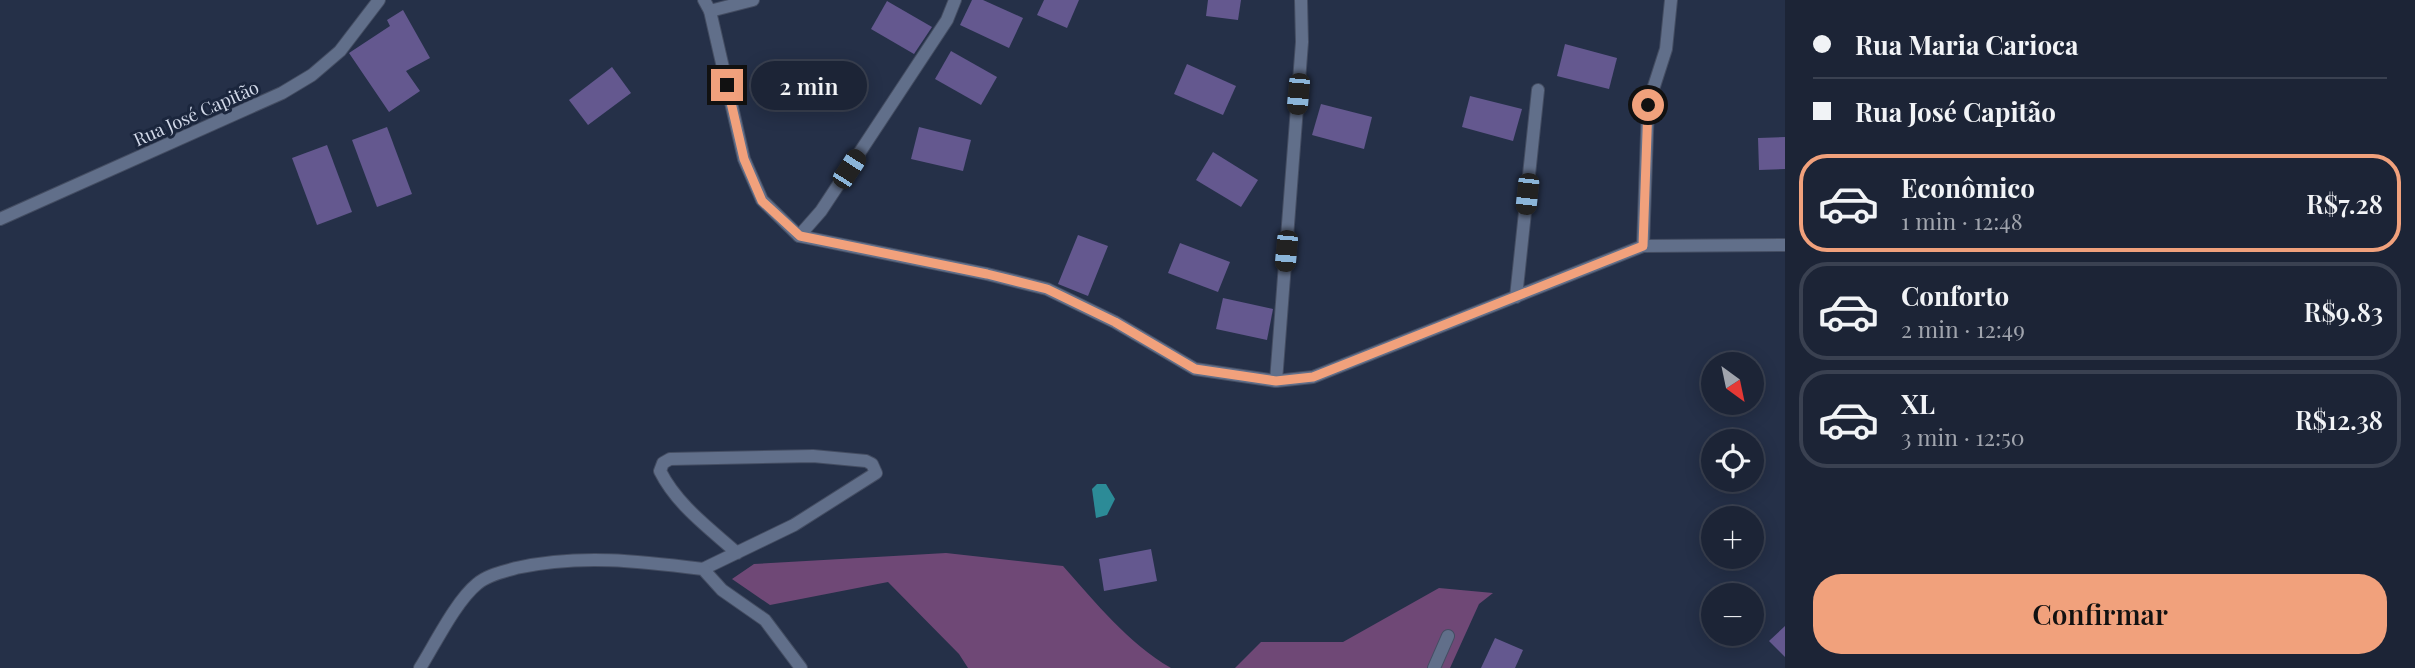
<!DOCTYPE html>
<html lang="pt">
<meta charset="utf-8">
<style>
:root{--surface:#1c2436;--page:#293042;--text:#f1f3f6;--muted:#a0a4ad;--line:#3a4151;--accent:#f1a17c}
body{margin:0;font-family:"Playfair Display",serif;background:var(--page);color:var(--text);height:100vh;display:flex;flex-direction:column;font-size:26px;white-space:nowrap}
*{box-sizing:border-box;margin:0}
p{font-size:23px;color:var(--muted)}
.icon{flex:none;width:38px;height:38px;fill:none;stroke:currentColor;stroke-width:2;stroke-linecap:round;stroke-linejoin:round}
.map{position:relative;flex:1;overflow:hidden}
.sheet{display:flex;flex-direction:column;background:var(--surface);width:630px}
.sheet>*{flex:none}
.hud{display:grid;align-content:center;height:154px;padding:0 28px;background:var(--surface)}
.needle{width:46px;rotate:147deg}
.buttons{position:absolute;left:1701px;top:352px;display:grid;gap:14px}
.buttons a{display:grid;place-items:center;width:63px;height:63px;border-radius:50%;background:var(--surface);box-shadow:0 4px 18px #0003,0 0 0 2px var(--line);font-size:35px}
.end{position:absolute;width:32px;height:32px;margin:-16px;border:9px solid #f1a17c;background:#111;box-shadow:0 0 0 4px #111}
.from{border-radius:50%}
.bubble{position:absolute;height:49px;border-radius:24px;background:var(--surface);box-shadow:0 4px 18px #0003,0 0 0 2px var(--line);font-size:23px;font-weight:600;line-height:49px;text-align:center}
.car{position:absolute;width:21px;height:42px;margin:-21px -10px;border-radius:9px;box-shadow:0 0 5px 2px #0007;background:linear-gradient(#222 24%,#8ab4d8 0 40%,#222 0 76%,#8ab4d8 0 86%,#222 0)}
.hud b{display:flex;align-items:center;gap:24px;height:66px;font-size:26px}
.hud b+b{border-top:2px solid var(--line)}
.hud i{width:18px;height:18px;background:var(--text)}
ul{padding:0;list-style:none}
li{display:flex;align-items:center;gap:21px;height:98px;margin:0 14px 10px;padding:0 14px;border:4px solid var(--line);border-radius:28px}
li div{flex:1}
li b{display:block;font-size:26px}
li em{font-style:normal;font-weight:600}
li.on{border-color:var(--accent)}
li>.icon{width:63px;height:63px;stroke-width:1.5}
.button{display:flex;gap:14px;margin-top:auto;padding:14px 28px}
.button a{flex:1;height:80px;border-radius:28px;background:var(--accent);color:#111;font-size:28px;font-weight:600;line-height:80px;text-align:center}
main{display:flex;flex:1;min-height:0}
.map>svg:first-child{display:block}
.forest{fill:#6f4876}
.water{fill:#2c8b97}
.building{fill:#64588f}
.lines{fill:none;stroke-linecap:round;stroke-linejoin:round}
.street-casing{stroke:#444d62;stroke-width:14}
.street{stroke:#616f8a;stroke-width:12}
.route{stroke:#f1a17c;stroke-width:9}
.labels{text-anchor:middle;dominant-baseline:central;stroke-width:6;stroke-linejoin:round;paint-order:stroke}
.street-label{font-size:18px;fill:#d2d9e9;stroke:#1b263d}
</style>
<main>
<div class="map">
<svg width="1785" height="668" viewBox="0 0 1785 668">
<rect width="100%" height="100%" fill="#253048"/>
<g class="forest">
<path d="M946,553l117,13c33,37 65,77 108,102h-203l-9,-14 -71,-72 -118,23 -38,-26 22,-15z"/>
<path d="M1439,588l54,5 -14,11 -29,64h-215l26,-26h82z"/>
</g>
<path class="water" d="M1097,484h9l9,15 -8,16 -11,3 -4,-29z"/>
<g class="building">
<path d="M972,0h11l40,18 -14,30 -49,-23z"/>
<path d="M1044,0h35l-12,28 -30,-13z"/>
<path d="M1208,0h33l-3,20 -32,-4z"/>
<path d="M887,1l45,26 -18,27 -43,-25z"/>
<path d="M403,10l27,48 -24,13 14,20 -31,21 -40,-59 41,-27 -3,-6z"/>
<path d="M1565,44l52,14 -8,31 -52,-13z"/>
<path d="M951,51l46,26 -16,28 -46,-26z"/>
<path d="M1187,64l49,22 -13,29 -49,-21z"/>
<path d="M612,67l19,26 -43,32 -19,-25z"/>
<path d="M1470,96l52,13 -9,32 -51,-14z"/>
<path d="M1321,104l51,13 -8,32 -52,-14z"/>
<path d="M387,127l25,67 -35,13 -25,-67z"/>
<path d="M919,127l52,13 -8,31 -52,-12z"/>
<path d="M1785,137v32l-26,1 -1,-32z"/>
<path d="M327,145l25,67 -35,13 -25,-67z"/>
<path d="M1213,152l45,28 -17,27 -45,-27z"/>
<path d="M1078,235l30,11 -20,50 -30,-12z"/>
<path d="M1180,243l50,19 -12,30 -50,-19z"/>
<path d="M1223,298l50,11 -6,31 -51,-11z"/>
<path d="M1151,549l6,32 -53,10 -5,-32z"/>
<path d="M1785,626v31l-16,-16z"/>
<path d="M1495,638l28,12 -8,18h-34z"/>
</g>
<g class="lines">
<g class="street-casing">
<g id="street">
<path d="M704,0l6,11 34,148 18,41 37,36 188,38 60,15 68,33 80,47 81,12 37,-4 330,-131 142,-1"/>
<path d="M710,11l43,-11"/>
<path d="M0,219l282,-126 30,-18 28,-24 39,-51"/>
<path d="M799,236l22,-25 126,-191 8,-20"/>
<path d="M1643,246l5,-141 18,-56 5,-49"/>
<path d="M1516,297l22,-207"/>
<path d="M1276,381l26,-339 -1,-42"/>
<path d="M703,569l91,-44 82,-52 -4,-9 -6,-3 -53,-5 -143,3 -7,4 -3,8c17,34 49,57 77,82"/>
<path d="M420,668c15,-24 36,-67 57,-84 10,-9 26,-12 39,-16 64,-14 123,-7 187,1l19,21 43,30 36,48"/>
<path d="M1434,668l14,-32"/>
</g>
</g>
<use href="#street" class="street"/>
</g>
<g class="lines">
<path class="route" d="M727,85l17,74 18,42 38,35 187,38 60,15 68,33 80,47 81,12 37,-4 330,-131 5,-141"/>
</g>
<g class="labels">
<g class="street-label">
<text transform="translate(196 113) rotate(-24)">Rua José Capitão</text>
</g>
</g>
</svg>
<div class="buttons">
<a><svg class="needle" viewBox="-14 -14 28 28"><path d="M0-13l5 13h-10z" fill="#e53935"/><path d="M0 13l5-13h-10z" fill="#a0a4ad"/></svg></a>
<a><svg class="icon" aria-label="locate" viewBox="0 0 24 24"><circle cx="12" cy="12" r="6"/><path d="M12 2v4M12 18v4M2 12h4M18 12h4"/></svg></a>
<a>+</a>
<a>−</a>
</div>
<i class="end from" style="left:1648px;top:105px"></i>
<i class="end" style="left:727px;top:85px"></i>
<div class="bubble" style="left:751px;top:61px;width:116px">2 min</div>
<i class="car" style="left:1298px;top:94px;rotate:185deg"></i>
<i class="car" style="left:849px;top:169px;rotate:33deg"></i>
<i class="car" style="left:1527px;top:194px;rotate:186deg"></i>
<i class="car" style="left:1286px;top:251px;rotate:185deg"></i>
</div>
<section class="sheet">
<div class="hud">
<b><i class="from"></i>Rua Maria Carioca</b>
<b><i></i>Rua José Capitão</b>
</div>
<ul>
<li class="on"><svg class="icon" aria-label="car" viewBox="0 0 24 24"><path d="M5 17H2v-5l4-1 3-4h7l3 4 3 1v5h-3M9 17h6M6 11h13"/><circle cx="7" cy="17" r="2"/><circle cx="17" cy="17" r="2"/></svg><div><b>Econômico</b><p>1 min · 12:48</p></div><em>R$7.28</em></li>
<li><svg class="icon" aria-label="car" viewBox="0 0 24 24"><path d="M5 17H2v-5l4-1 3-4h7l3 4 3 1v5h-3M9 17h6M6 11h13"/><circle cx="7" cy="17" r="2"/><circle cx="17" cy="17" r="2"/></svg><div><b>Conforto</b><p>2 min · 12:49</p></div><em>R$9.83</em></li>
<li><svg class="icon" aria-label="car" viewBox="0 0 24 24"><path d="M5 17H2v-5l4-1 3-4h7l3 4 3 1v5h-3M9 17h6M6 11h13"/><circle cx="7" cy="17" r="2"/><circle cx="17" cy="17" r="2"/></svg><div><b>XL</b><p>3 min · 12:50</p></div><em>R$12.38</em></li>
</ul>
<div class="button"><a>Confirmar</a></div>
</section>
</main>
